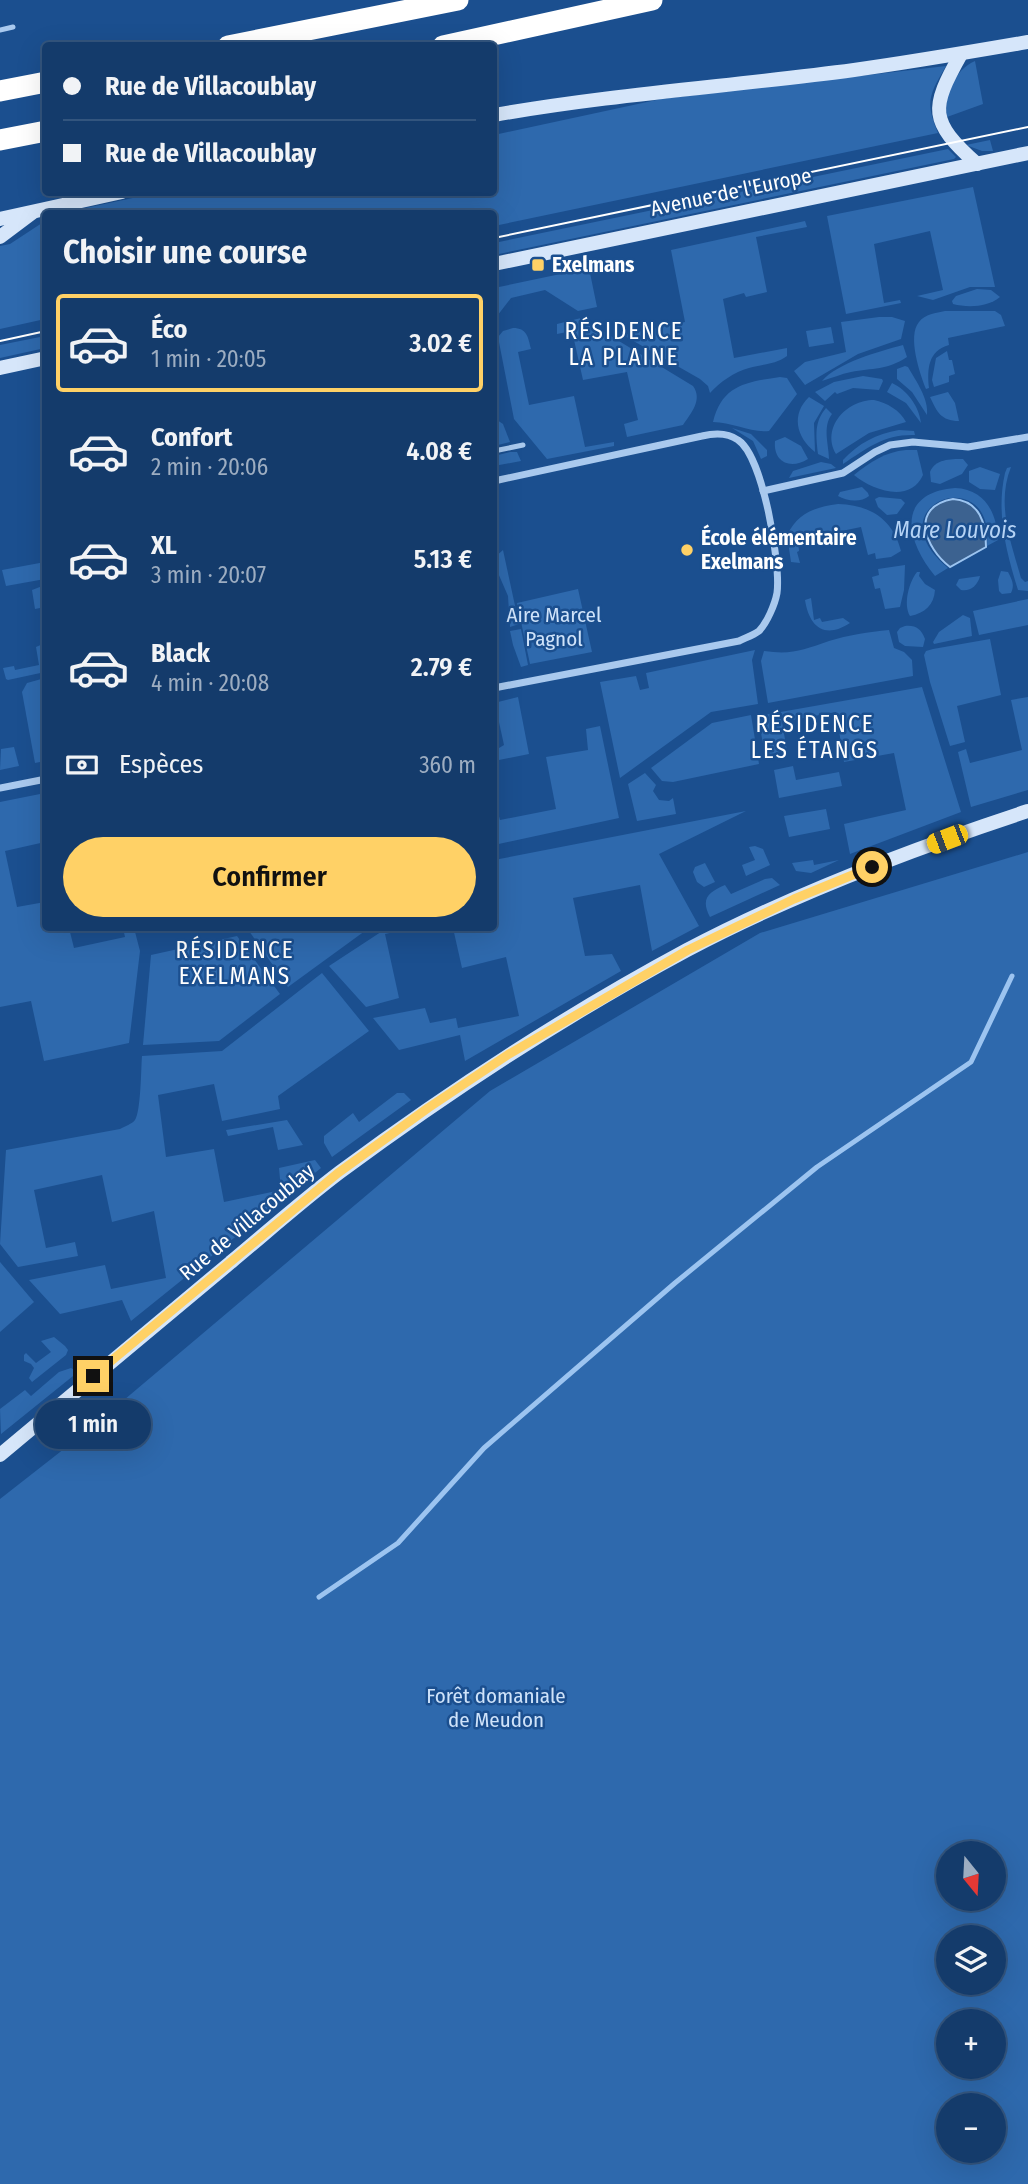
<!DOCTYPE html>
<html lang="fr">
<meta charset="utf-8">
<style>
:root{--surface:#143b6b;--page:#214673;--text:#f1f3f6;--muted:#9dadc1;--line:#33557e;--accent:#ffd166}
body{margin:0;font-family:"Fira Sans Condensed",sans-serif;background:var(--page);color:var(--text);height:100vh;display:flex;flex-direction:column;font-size:26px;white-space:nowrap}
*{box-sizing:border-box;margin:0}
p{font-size:23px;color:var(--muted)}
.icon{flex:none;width:38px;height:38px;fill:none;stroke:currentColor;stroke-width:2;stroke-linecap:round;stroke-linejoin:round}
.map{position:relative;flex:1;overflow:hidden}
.details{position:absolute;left:42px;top:210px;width:455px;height:721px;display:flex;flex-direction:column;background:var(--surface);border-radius:7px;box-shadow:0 7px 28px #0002,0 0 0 2px var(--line)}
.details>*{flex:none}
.top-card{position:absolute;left:42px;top:42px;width:455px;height:154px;border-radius:7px;box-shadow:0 7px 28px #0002,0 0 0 2px var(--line);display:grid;align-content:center;height:154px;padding:0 21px;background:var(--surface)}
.needle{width:46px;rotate:162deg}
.fabs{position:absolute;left:936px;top:1841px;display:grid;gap:14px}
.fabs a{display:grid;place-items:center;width:70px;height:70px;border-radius:50%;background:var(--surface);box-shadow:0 7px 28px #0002,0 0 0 2px var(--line);font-size:35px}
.end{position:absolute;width:32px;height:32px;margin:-16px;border:9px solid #ffd166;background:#111;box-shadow:0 0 0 4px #111}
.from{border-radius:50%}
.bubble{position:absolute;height:49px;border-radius:24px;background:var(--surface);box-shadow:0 7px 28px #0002,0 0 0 2px var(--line);font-size:23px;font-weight:600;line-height:49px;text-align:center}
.car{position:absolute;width:21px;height:42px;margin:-21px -10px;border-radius:9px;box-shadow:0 0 5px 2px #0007;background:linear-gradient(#f5c518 24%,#345 0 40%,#f5c518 0 76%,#345 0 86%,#f5c518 0)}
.top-card b{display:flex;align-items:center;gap:24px;height:66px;font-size:26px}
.top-card b+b{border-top:2px solid var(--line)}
.top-card i{width:18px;height:18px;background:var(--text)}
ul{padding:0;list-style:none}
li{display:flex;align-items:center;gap:21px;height:98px;margin:0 14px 10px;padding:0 7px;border:4px solid transparent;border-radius:7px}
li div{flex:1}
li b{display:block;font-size:26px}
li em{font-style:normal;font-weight:600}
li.on{border-color:var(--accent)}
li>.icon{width:63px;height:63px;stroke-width:1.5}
h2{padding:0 21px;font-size:32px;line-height:84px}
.pay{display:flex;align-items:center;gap:18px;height:77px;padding:0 21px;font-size:26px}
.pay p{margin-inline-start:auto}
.button{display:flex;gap:14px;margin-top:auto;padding:14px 21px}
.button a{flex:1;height:80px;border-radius:42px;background:var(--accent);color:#111;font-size:28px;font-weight:600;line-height:80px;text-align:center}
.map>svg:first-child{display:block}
.green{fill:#2e69ad;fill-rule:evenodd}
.water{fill:#3c6290;stroke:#9cc4f0;stroke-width:2}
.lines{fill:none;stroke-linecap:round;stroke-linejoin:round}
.stream{stroke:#9cc4f0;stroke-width:5}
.lane{stroke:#a9c9ee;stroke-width:5}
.street{stroke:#a9c9ee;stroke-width:7}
.secondary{stroke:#d6e6fa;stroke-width:14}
.highway{stroke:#fff;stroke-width:21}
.tram{stroke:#fff;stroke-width:2}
.route{stroke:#ffd166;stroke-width:9}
.poi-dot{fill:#ffd166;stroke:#1b4f8f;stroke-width:2.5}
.labels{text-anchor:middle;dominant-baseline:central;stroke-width:5;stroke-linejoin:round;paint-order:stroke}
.street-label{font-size:21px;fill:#fff;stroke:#1b4f8f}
.poi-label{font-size:21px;font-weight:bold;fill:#fff;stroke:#1b4f8f;text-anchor:start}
.park-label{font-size:21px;fill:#cfe3fa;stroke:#1b4f8f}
.neighbourhood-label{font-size:23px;letter-spacing:2px;fill:#fff;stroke:#1b4f8f}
.water-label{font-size:23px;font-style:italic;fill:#b5d3f5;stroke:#1b4f8f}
</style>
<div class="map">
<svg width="1028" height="2184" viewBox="0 0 1028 2184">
<rect width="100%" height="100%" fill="#1b4f8f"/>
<g class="green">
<path d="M975,61l8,43 -36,13c-4,-20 8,-48 28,-56z"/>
<path d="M946,66c-17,29 -21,36 -8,67l-444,93v-12h-437l104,-22h333v-57l167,-36z"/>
<path d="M990,140l3,11h-11l-16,-6z"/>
<path d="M948,149l8,8 -2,2 -460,96v-12z"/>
<path d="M973,187l22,100h-25l-37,13 -16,-4 26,-6 -13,-59 -56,13 10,59 16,-3 1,3 -55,11 -19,-98z"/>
<path d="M45,221v98l-45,10v-83l10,-2z"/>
<path d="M805,221l2,6 -51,10 11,55 -21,5 -2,-4 -21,6 11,59 53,-10v8c-12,9 -25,8 -38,12 -15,4 -29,14 -39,25l-2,-7 -8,-7 -77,-44 62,-13 -14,-72z"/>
<path d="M589,268l8,39 -19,4 -33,-21 -34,8 -17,22v-32z"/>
<path d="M977,289l14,1 9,7c-12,10 -32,11 -47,7l-1,-3 4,-5z"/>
<path d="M945,311h50l6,4 4,11 -57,12 1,7c-21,6 -22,24 -20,43l-3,1c-6,-15 -19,-53 -7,-67 6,-8 17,-9 26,-11z"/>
<path d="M879,317h13l13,4 -4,18 -43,15 -53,31 -11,-14 11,-9 41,-10 -5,-30z"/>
<path d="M581,318l112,68c10,14 -2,27 -10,39l-56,12 -3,-13 14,-4 -11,-48 -44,8 -11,-49 -15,3v-10z"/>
<path d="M831,327l3,16 -25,4 -3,-16z"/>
<path d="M513,328c14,0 15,9 18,21l-13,3 11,53 45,-9 11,51 29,-5v4l-67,13 -33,-40 -16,-82 5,-6z"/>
<path d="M45,336v12l-45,10v-13z"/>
<path d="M903,345l4,12c-19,13 -35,11 -56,15 -10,2 -19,6 -29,9 15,-18 58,-30 81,-36z"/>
<path d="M947,351l2,9h3l3,14 -6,2v6l-15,5 -2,-7 4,-22z"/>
<path d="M905,366l3,1c8,14 21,32 19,48l-15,-23 -15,-13v-10z"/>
<path d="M863,376l19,3 1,2 -4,9 -26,-2 -16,6 -2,-2 -10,9 -10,-9 19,-10z"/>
<path d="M780,377l7,1 10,16 -28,37c-18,2 -37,-9 -56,-9 9,-37 33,-40 67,-45z"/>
<path d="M892,383c15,7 27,23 29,40l-15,-20 -19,-11z"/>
<path d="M948,392l7,11 4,18c-18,0 -22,-9 -29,-24z"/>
<path d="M809,397l15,9 -10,17 1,29c-19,-15 -24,-38 -6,-55z"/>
<path d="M874,400c13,3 26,10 32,22l-37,11 -33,21c-15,-26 10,-54 38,-54z"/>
<path d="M826,408l6,6c-10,13 -3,31 -3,45l-11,-5c-2,-18 -4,-32 8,-46z"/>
<path d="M494,418l9,6 7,18 -16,4z"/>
<path d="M732,428l19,6 16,16v6l-6,3 -8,-18z"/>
<path d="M899,430l15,1 1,4c-30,-1 -48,13 -72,29v-4c16,-17 33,-26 56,-30z"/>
<path d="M785,437l16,9 7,13c-18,11 -35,3 -33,-18z"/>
<path d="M906,450h11l6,25c-13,29 -51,15 -69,0 16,-13 31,-23 52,-25z"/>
<path d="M510,452h7l4,9 -27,5v-10z"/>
<path d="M963,459l5,6 -6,9 -22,10 -9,-2 -1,-10c5,-13 20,-13 33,-13z"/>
<path d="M821,462l10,2 5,4 -47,10 4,-7z"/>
<path d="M980,467l20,7 -5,16 -15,-1 -11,-7v-11z"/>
<path d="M1011,467c-15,37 0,75 10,111l4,4 3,-1v10l-10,-1c-12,-39 -22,-77 -13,-117l2,-5z"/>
<path d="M862,487l6,6 1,3c-8,7 -23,5 -31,0l2,-4z"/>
<path d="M955,488c30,1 42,25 43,52l-11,6c0,-7 1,-15 -1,-22 -13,-56 -108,-14 -38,44l-13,8c-30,-36 -39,-83 20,-88z"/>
<path d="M879,497l22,2 4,4 -8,11 -10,1 -9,-8 -3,-8z"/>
<path d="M838,504c32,1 55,15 63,47l-10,6 -15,2 -1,-6 -7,2 -7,-28 -63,13 1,11 -2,1 3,11 -9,-1 -4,-27c11,-22 28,-28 51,-31z"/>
<path d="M503,550l16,74 -9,3 -2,-31 -13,-30v-9z"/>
<path d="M45,562v17l-39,7 -4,-16z"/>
<path d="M905,565l-1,25 -4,17 -15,2 -5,-21 -5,1 -3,-12 7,-2 -1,-6z"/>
<path d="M1001,571l7,1c4,8 7,13 3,21l-9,1 -3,-3 -1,-11z"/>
<path d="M917,572h3l-1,4 6,8 10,6c-1,15 -10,23 -25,26 -7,-12 -1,-34 7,-44z"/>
<path d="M980,576c-2,9 -10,16 -19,14l-5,-5 3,-6z"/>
<path d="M45,585v22l-10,2 -3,-19z"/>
<path d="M578,589l14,63 -62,12 -13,-61z"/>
<path d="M811,598l3,22 6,-2 2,4 21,-4 7,5c-26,17 -41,3 -45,-23z"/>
<path d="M1028,599v26l-49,10 -6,-24z"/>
<path d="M963,615l7,3 2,18 -38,8 -1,-2 6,-10z"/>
<path d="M905,626c11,-1 16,3 20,13l-2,8 -18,-1 -6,-4 -2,-10 3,-4z"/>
<path d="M521,629l7,36 -7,2 -8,-22 -3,-14z"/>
<path d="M889,630l5,18 10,4 8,8 1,16 -145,27 -7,-42 3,-10c28,4 39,-1 65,-10 19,-6 40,-9 60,-11z"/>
<path d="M990,639l11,56 -44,11 8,36 -15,4 -20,-64 -6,-27 2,-4 7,-2z"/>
<path d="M45,643v29l-37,8 -2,-1 -3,-11 11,-2 1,4 24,-5 -3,-18z"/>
<path d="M755,650l-3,10 6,44 -47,8 -91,66 -20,-96 36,-6 4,14 9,-2 -3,-15z"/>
<path d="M45,678v83l-10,2 -13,-71 5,-9z"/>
<path d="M922,687l39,125 -111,42 -6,-30 62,-14 -12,-57 -50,9 -8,-50 -54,10 5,29 -22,4 -7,-39z"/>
<path d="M518,697l11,57 -35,7v-10l10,-6 -7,-32h-3v-10z"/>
<path d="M1028,697v93l-57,17 -13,-55 8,-3 4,14 52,-13 -11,-50z"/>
<path d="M751,715l8,49 -86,18 -11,-1 -11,-13 61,-45z"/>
<path d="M600,726l19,92 -125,27v-36h3l3,11 56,-11 -10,-52 42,-7 -2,-21z"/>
<path d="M14,747l5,19 -19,4 1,-21z"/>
<path d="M793,766l3,14 43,-8 3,14 -63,12 -5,-28z"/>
<path d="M645,773l11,12 -3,6 6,9 10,1 4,-3 3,16 -39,7 -9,-37z"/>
<path d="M45,793v49l-40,9 12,56 28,-5 1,26h23l5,20 51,-11 -2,-9h11l6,23 -11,92 -85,18 -13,-60 -31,6v-205z"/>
<path d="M826,809l4,20 -41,8 -5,-21z"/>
<path d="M746,811l-87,43 40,72 -47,25 -12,-66 -67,13 12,58 27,-2 9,17 -156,90 -5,-26 -61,15 -26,-32 52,-10 5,15 26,-5 2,10 61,-12 -13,-59 -44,11 -9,-40h41v-68z"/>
<path d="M755,846l8,3 7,16 -24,11 -4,-11 13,-5 -6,-13z"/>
<path d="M1028,852v1332h-1028v-685l92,-72 398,-336 270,-158zM994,1853v46h-46v-46zM994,1937v46h-46v-46zM994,2021v46h-46v-46zM994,2105v46h-46v-46z"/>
<path d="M813,860l1,5 25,-5 -28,13 -15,-2 -4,-8z"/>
<path d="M705,863l10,19 -11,5 -7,-5 -4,-10 2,-5z"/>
<path d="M772,878l8,7 -70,32c-10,-19 -1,-25 15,-32l6,9 34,-15z"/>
<path d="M247,928h122l-81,59z"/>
<path d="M387,928h25l-27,6 14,64 -33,9 -37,-41z"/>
<path d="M237,936l43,58 -61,47 -76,4 8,-90z"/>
<path d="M322,973l47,58 -91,65 2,13 -58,12 -8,-37 -56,11 8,62 48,-8 10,53 57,-12 -2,-22 36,-8 6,8 -190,153 -9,-21 -62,14 -31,-34 76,-15 6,24 55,-11 -12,-67 -42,11 -10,-47 -68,15 12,58 29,-6 3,14 -60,11 -18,-23 6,-94 114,-21c5,-3 12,-5 15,-9 6,-9 6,-52 7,-64l80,-5z"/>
<path d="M397,1093h7l7,7 -79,57 -8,-14v-7l29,-23 6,9z"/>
<path d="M287,1120l16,25 -25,5 -5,-23 -45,9 -2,-6z"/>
<path d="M0,1262l34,40 -34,30z"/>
<path d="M54,1337l11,9 3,4 -2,5 -34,27 -3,-4 5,-10 -3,-4 -7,-3v-6l2,-2 10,10 15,-11 -10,-11z"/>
<path d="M71,1368l7,4 -77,62 -1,-25 25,-19 6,6 28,-24z"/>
</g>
<path class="water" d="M953,499c27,2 33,24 33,48l-36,20c-25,-19 -41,-60 3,-68z"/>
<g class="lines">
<path class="stream" d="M319,1597l79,-54 86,-95 191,-165 142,-116 154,-105 41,-86"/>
<g class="lane">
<path d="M0,30l13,-3"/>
<path d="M494,451l29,-6"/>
</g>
<g class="street">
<path d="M494,481l208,-45c12,-3 25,-4 36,4 25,16 43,124 39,153 -2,11 -10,30 -18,38 -5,4 -14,7 -20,10l-245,47"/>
<path d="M763,491l80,-18 32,-21 15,-7 23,-3 55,5 60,-10"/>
<path d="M0,788l46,-9"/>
</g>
<g class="secondary">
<path d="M961,54c-31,55 -32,67 16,110"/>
<path d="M494,115c119,-21 240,-29 360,-45 58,-8 116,-18 174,-28"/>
<path d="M0,219l122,-27"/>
<path d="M0,237l32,-24"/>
<path d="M494,264l534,-111"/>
<path d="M0,368l46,-10"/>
<path d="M0,1455c77,-65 154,-129 231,-193 36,-30 72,-62 109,-90 111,-82 226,-157 347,-222 108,-57 225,-101 341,-139"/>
</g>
<g class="highway">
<path d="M228,46l230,-46"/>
<path d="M443,46l209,-46"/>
<path d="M0,91l46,-9"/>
<path d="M0,140l46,-9"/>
</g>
<g class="tram">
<path d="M494,238l534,-111"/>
<path d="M0,341l46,-10"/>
</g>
</g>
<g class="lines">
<path class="route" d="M93,1376l245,-203 90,-65 81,-54 179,-104 106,-51 78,-32"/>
</g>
<g class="poi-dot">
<rect x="531" y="258" width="14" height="14" rx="3.5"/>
<circle cx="687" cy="550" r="7"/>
</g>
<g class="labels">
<g class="street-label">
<text transform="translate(731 192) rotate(-12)">Avenue de l'Europe</text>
<text transform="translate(247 1222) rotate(-40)">Rue de Villacoublay</text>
</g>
<g class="poi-label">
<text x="552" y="265">Exelmans</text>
<text x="701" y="538">École élémentaire<tspan x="701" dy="24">Exelmans</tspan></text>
</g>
<g class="park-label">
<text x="554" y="615">Aire Marcel<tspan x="554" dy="24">Pagnol</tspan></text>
<text x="496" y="1696">Forêt domaniale<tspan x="496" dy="24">de Meudon</tspan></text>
</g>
<g class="neighbourhood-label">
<text x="624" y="331">RÉSIDENCE<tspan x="624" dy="26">LA PLAINE</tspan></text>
<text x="815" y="724">RÉSIDENCE<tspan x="815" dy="26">LES ÉTANGS</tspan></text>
<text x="235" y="950">RÉSIDENCE<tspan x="235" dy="26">EXELMANS</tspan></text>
</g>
<g class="water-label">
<text x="955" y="530">Mare Louvois</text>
</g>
</g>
</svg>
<div class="fabs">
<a><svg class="needle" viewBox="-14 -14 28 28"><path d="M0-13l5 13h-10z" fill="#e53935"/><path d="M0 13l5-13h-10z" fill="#9dadc1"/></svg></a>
<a><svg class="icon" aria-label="layers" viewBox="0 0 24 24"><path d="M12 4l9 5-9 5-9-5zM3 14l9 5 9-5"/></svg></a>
<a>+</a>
<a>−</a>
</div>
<i class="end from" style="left:872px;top:867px"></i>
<i class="end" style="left:93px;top:1376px"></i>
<div class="bubble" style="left:35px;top:1400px;width:116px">1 min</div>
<i class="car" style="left:947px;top:839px;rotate:249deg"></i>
<div class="top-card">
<b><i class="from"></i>Rue de Villacoublay</b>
<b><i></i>Rue de Villacoublay</b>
</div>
<section class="details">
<h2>Choisir une course</h2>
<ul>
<li class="on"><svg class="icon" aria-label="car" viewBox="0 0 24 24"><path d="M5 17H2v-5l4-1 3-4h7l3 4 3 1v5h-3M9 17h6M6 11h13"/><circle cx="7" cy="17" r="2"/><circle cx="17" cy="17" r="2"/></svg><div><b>Éco</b><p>1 min · 20:05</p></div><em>3.02 €</em></li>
<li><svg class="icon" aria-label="car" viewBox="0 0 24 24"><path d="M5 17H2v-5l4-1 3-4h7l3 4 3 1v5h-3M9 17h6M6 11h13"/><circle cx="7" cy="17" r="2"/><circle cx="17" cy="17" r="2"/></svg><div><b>Confort</b><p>2 min · 20:06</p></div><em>4.08 €</em></li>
<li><svg class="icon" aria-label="car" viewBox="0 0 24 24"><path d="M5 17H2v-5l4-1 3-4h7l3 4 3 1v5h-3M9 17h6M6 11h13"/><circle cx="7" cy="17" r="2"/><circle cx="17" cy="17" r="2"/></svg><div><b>XL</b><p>3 min · 20:07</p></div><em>5.13 €</em></li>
<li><svg class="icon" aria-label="car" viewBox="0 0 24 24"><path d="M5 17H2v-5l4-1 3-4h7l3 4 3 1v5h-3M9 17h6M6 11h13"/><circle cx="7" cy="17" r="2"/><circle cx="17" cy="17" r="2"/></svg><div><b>Black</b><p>4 min · 20:08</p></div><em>2.79 €</em></li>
</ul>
<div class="pay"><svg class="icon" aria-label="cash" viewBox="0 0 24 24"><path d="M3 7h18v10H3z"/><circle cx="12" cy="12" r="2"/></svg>Espèces<p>360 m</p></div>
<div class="button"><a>Confirmer</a></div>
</section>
</div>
